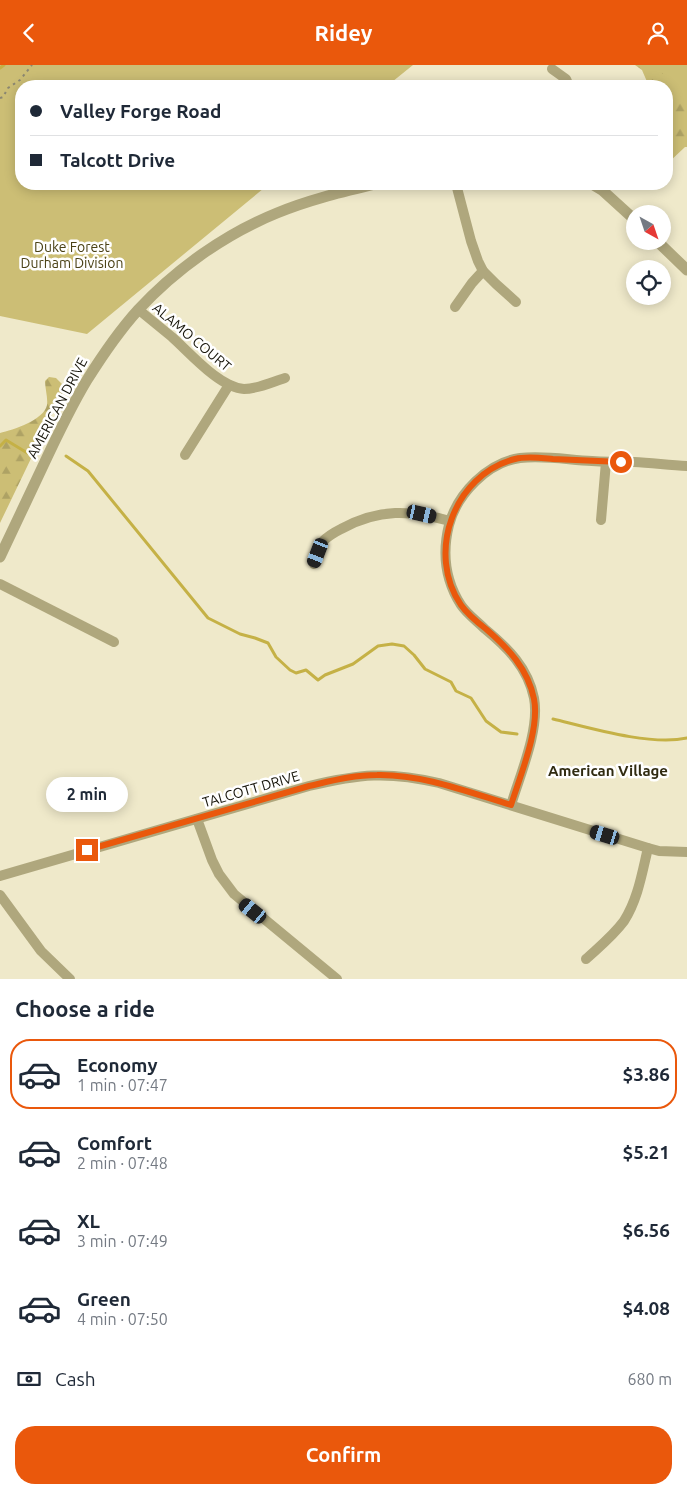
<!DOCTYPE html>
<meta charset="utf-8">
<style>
:root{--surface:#fff;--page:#f2f2f3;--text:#1f2937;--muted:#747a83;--line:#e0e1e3;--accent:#ea580c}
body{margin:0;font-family:Ubuntu,sans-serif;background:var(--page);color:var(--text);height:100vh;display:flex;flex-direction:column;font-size:19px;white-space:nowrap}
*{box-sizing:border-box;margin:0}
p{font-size:16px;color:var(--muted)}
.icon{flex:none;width:28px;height:28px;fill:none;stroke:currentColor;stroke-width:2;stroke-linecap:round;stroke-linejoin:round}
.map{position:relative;height:914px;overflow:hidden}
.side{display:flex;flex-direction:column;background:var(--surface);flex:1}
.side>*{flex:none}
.guide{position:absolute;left:15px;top:15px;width:658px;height:110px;border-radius:20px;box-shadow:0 2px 12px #0003;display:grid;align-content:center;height:110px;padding:0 15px;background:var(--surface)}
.needle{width:32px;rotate:140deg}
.tools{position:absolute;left:626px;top:140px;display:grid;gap:10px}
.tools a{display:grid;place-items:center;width:45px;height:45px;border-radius:50%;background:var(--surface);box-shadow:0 2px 12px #0003;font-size:25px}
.end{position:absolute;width:22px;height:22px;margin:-11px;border:6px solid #ea580c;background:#fff;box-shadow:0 0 0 2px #fff}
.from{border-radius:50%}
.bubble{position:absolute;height:35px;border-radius:18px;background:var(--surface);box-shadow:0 2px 12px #0003;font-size:16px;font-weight:600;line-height:35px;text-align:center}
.car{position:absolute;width:15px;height:30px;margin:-15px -8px;border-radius:6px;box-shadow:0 0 4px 1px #0007;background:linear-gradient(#222 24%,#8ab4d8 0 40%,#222 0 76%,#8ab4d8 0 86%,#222 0)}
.guide b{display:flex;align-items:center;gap:18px;height:48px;font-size:19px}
.guide b+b{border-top:1px solid var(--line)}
.guide i{width:12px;height:12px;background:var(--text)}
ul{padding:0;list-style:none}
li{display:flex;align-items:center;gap:15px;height:70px;margin:0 10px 8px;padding:0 5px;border:2px solid transparent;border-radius:20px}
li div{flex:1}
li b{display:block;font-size:19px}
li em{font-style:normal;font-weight:600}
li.current{border-color:var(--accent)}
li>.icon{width:45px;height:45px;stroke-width:1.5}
h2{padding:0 15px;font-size:22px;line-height:60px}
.pay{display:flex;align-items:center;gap:12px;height:55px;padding:0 15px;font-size:19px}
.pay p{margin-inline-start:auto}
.action{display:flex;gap:10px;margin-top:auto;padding:10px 15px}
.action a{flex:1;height:58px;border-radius:20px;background:var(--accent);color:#fff;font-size:20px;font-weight:600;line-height:58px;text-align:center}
header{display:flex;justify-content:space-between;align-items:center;height:65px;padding:0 15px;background:var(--accent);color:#fff;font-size:22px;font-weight:600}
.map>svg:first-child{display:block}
.forest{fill:url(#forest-firs)}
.green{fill:#ccbe75}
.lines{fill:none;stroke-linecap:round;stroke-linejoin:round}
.stream{stroke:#c5b146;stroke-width:3}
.path{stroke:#8b8771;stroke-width:2;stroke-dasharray:2.5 4;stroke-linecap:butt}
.minor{stroke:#afa77d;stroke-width:10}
.tertiary{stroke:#afa77d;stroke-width:11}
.route{stroke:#ea580c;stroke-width:6}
.labels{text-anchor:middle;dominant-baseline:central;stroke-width:5;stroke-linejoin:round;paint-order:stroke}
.park-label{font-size:14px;fill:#4a4115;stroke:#fff}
.street-label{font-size:14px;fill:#151308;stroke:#fff}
.neighbourhood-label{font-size:15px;font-weight:bold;fill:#302b11;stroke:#fff}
</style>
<header><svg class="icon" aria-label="back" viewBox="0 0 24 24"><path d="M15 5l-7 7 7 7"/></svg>Ridey<svg class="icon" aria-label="person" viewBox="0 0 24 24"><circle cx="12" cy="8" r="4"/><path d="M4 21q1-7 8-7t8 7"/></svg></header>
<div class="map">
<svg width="687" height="914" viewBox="0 0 687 914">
<defs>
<pattern id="forest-firs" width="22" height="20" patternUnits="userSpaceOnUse" patternTransform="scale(1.25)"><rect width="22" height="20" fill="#ccbe75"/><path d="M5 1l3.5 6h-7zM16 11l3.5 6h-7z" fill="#aea264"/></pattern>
</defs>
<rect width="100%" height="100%" fill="#efe9ca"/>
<g class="forest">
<path d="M635,0h52v82h-2l-18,17 -1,-78h-19l1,-2 -6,-14z"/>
<path d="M49,312l7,1 7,7v7l-63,131v-90c13,-3 44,-13 47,-28 1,-7 -2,-17 -2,-24z"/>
</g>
<g class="green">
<path d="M0,0h413l-26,21h-366v98h248l-182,150 -87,-18z"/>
<path d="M656,0h31v40z"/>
</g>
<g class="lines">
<g class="stream">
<path d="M0,3l4,-3"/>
<path d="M0,381l6,-6 23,14"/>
<path d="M66,391l22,15 120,147 32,16 15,4 13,5 8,14 14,13 6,3 10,-3 12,10 7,-5 28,-11 25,-18 14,-2 12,2 10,9 11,14 26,13 5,9 15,7 15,23 15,11 16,2"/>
<path d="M553,654c37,9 97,27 134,19"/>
</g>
<path class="path" d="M0,33l3,-1 5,-9 12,-8 12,-15"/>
<g class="minor">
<path d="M552,4l14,10 3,7"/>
<path d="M456,119l15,57 7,20 5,10 13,13 20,18"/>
<path d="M455,242l17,-24 11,-12"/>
<path d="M139,245c11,9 22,18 33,27 18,16 48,51 72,52 14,0 28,-7 41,-11"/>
<path d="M185,390l44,-70"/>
<path d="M601,455l5,-58"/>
<path d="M314,499c2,-7 4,-16 8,-22 5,-5 13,-10 19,-13 38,-21 70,-19 109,-8"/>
<path d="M0,519l114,58"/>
<path d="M511,740c9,-30 29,-76 23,-107 -6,-30 -26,-50 -49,-69 -8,-8 -18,-15 -24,-24 -16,-25 -19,-52 -12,-80 8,-31 39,-63 71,-67 24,-3 49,2 72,3 14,1 28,1 42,1 18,1 35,3 53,4"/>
<path d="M197,754l15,41 7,14 15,20 103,85"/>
<path d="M0,811l309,-90c50,-12 79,-15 130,-3l209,65 11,3 28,1"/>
<path d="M0,830l41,56 29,28"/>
<path d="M586,894c13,-12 27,-23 38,-38 14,-22 18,-48 24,-73"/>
</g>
<g class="tertiary">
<path d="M592,119l10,6 33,30"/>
<path d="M657,176l30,29"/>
<path d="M0,492c14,-30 28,-59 42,-89 14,-30 28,-60 45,-88 15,-24 32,-49 51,-70 38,-41 87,-76 139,-97 31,-13 65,-21 98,-29"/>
</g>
</g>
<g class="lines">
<path class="route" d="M87,785l222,-64c22,-5 44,-11 68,-11 45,-1 91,17 134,30 9,-29 29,-76 23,-106 -6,-30 -26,-51 -48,-70 -9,-7 -18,-14 -25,-24 -35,-51 -8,-130 54,-146 12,-3 26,-1 38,0 23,1 45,2 68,3"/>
</g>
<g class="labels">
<g class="park-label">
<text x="72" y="182">Duke Forest<tspan x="72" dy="16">Durham Division</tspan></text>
</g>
<g class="street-label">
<text transform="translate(192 272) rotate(40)">ALAMO COURT</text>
<text transform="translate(57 343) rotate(-62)">AMERICAN DRIVE</text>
<text transform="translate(251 724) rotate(-16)">TALCOTT DRIVE</text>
</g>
<g class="neighbourhood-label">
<text x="608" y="705">American Village</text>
</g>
</g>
</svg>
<div class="tools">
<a><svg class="needle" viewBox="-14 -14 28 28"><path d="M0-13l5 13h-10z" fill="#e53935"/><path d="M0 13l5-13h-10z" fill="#747a83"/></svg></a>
<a><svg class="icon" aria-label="locate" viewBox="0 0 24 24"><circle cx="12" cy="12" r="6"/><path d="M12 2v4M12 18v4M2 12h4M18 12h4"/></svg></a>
</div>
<i class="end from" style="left:621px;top:397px"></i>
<i class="end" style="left:87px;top:785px"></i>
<div class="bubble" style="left:46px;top:712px;width:82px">2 min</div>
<i class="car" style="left:422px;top:449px;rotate:103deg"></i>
<i class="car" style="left:318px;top:488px;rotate:201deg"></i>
<i class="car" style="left:605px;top:770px;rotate:287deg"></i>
<i class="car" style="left:253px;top:846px;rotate:309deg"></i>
<div class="guide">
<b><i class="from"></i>Valley Forge Road</b>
<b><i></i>Talcott Drive</b>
</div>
</div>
<section class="side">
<h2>Choose a ride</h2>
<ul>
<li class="current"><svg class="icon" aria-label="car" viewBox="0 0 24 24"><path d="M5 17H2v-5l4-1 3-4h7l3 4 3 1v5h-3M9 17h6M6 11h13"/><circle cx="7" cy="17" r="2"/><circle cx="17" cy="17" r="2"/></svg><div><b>Economy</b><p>1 min · 07:47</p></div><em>$3.86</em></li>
<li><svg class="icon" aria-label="car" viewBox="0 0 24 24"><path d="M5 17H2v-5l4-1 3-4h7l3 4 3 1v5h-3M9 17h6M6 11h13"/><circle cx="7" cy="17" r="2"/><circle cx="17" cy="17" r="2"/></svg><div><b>Comfort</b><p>2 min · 07:48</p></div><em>$5.21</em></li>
<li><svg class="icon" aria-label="car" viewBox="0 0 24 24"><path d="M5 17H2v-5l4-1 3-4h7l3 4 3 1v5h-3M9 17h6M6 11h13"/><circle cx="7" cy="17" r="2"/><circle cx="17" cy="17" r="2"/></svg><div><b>XL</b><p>3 min · 07:49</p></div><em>$6.56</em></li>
<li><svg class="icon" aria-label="car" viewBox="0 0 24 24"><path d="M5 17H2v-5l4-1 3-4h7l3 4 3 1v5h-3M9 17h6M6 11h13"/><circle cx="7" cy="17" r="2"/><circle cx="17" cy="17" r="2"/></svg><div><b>Green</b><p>4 min · 07:50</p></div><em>$4.08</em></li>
</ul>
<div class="pay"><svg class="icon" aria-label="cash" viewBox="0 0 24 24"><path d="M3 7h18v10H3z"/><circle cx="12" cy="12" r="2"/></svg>Cash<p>680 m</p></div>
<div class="action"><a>Confirm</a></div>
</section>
